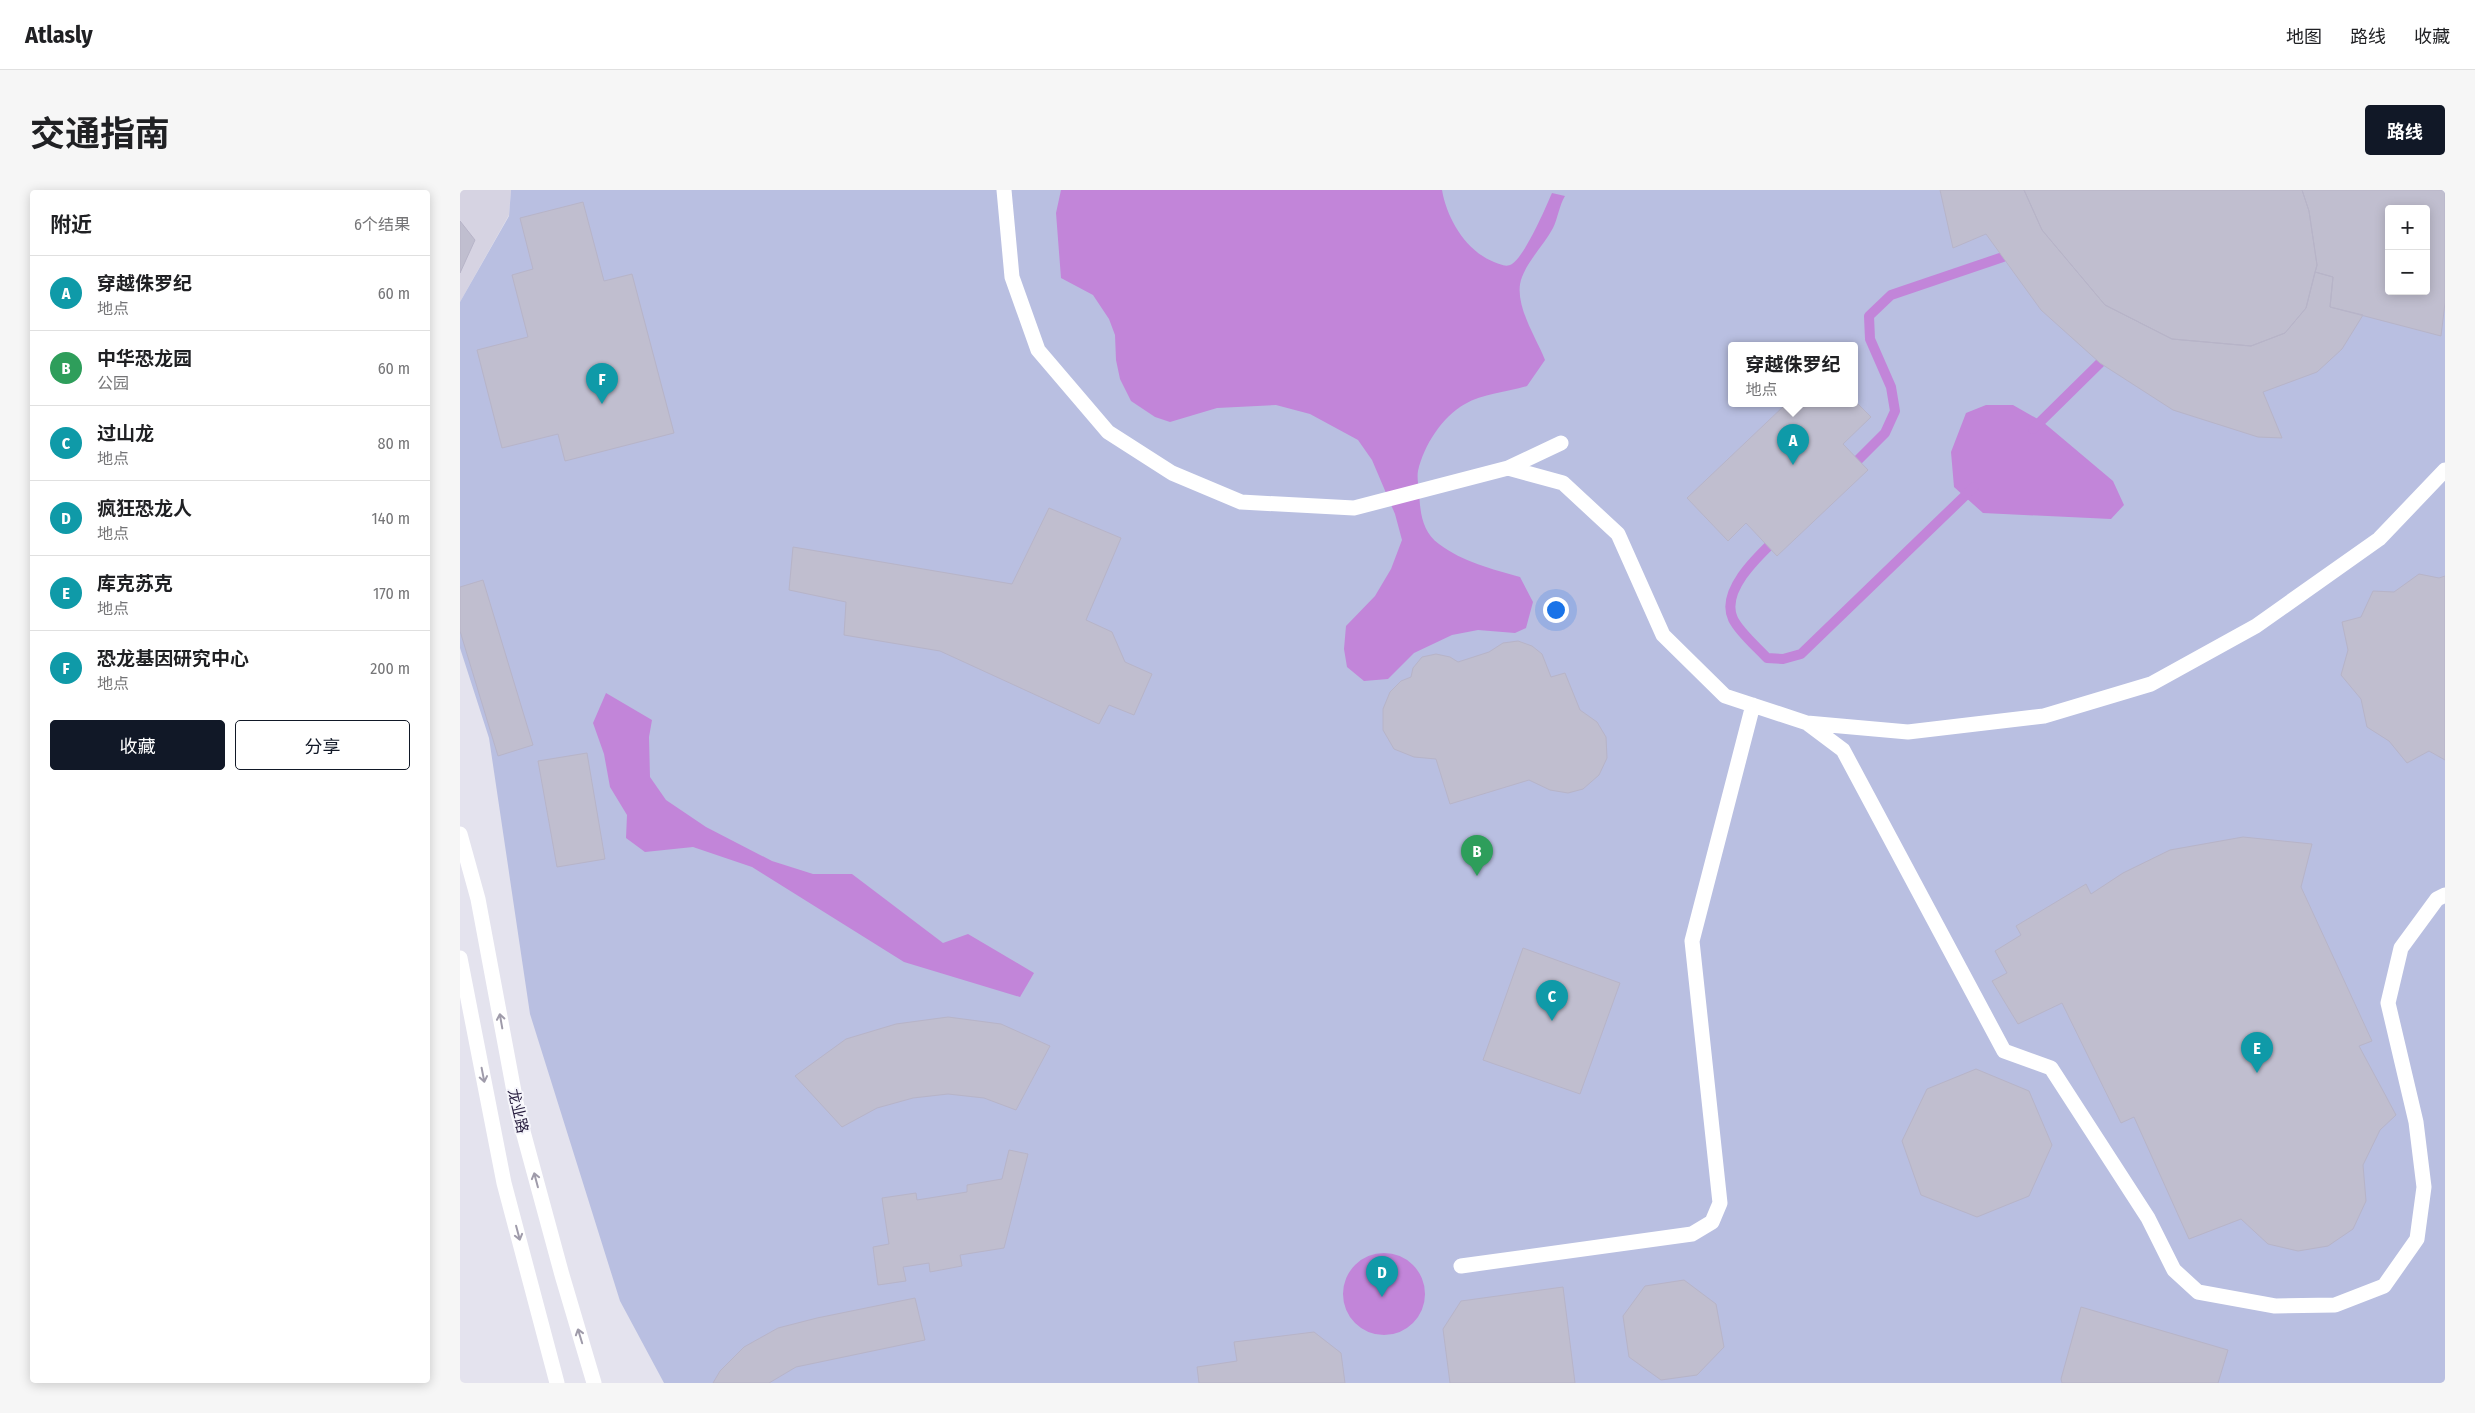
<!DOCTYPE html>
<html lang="zh">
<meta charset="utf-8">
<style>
:root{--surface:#fff;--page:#f6f6f6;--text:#202124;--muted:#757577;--line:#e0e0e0;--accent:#111827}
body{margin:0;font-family:"Fira Sans Condensed","Noto Sans SC",sans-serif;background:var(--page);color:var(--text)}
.controls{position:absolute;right:15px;top:15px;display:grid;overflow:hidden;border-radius:5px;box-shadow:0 2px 12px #0003}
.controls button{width:45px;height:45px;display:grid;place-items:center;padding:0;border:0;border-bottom:1px solid var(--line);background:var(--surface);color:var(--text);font:25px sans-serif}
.you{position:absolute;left:1095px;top:419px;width:18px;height:18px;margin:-12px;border:4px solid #fff;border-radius:50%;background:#1a73e8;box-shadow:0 0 0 8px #1a73e833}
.badge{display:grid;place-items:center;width:32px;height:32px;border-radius:50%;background:var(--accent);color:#fff;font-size:16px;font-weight:700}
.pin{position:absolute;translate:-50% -41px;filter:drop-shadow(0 1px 2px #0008)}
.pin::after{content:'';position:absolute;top:26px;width:18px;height:15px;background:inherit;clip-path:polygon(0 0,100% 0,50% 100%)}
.popup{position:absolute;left:1268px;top:152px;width:130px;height:65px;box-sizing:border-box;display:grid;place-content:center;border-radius:5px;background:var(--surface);filter:drop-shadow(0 1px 4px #0005);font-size:16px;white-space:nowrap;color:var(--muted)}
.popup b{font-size:19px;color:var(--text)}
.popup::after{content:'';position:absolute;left:50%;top:100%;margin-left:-10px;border:10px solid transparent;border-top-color:var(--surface)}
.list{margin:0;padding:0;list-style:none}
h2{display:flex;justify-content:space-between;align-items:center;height:65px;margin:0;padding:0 20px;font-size:21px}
h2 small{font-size:16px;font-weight:400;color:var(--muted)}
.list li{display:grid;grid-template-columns:32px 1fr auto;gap:15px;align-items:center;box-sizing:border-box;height:75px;padding:0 20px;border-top:1px solid var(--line)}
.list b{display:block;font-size:19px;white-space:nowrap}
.list p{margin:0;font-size:16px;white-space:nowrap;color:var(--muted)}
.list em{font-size:16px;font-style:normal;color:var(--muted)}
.actions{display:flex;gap:10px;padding:15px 20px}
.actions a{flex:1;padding:11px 0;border:1px solid var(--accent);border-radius:5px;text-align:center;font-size:18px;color:var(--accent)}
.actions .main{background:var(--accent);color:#fff}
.map{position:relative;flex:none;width:1985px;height:1193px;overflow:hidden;border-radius:5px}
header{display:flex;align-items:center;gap:30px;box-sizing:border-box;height:70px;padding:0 25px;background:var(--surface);border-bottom:1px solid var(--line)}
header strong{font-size:24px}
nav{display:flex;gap:28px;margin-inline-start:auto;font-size:18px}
.intro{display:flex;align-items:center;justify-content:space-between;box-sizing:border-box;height:120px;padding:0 30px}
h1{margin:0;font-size:35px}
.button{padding:12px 22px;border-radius:5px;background:var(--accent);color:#fff;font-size:18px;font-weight:700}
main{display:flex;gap:30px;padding:0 30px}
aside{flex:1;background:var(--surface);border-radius:5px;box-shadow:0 2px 12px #0003}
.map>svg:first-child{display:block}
.built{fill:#d6d3e2}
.green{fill:#b9bfe1;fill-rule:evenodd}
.water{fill:#c285d9}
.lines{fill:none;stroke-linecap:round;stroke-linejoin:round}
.stream{stroke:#c285d9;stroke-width:10}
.building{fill:#c0becf;stroke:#b7b4c8;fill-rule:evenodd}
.minor{stroke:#fff;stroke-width:15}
.oneway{stroke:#9f9baa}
.labels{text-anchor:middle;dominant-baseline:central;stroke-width:4;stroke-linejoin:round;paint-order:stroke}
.street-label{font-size:15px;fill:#2a2041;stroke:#f4f4fa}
</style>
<header>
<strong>Atlasly</strong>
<nav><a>地图</a><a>路线</a><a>收藏</a></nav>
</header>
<div class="intro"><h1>交通指南</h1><a class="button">路线</a></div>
<main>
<aside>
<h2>附近<small>6个结果</small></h2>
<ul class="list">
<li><span class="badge" style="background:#0f9aa8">A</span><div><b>穿越侏罗纪</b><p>地点</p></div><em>60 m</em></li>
<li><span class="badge" style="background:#2e9e5b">B</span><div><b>中华恐龙园</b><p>公园</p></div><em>60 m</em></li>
<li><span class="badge" style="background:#0f9aa8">C</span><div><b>过山龙</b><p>地点</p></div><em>80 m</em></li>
<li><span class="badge" style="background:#0f9aa8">D</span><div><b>疯狂恐龙人</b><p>地点</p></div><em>140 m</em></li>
<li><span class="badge" style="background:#0f9aa8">E</span><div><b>库克苏克</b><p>地点</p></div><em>170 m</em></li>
<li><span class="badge" style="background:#0f9aa8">F</span><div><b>恐龙基因研究中心</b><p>地点</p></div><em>200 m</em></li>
</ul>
<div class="actions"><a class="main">收藏</a><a>分享</a></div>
</aside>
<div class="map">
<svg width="1985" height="1193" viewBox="0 0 1985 1193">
<rect width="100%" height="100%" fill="#e4e3ee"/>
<path class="built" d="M 0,0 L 51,0 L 49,25 L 0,112 Z"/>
<path class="green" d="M 51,0 L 1985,0 L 1985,1193 L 204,1193 L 160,1111 L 70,824 L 29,548 L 0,458 L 0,112 L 49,26 ZM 1929,19 L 1966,19 L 1966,101 L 1929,101 ZM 1272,156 L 1394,156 L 1394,214 L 1272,214 Z"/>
<path class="water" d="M 601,0 L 982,0 C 987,29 1006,61 1034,72 C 1040,74 1046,78 1052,74 C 1066,64 1085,19 1092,3 L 1105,6 C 1099,16 1098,28 1093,38 C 1084,55 1069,69 1062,87 C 1052,112 1076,147 1085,170 L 1067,196 C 1048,202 1022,204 1005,214 C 982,227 964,255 958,281 C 957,286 958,294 959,300 C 960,320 961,341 979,354 C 1003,372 1032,379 1060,387 L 1073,412 L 1066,438 L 1055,443 L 1018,440 L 992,445 L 954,463 L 928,489 L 904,491 L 887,477 L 884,459 L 886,436 L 915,406 L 931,379 L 942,350 L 935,324 L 912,270 L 898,250 L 850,224 L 816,215 L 757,218 L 710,232 L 695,227 L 671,211 L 660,189 L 656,170 L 655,145 L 649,129 L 633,105 L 601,88 L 596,23 Z
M 1526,215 L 1553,215 L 1583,232 L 1653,291 L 1664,315 L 1651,329 L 1523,323 L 1494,297 L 1491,262 L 1506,223 Z
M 146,503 L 192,530 L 189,547 L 190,587 L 206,610 L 246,637 L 312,671 L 353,684 L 392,684 L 483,753 L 508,744 L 574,783 L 560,807 L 444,772 L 292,677 L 233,657 L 185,662 L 166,648 L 167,625 L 150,597 L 144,564 L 133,533 Z
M883 1104a41 41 0 1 1 82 0a41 41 0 1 1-82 0Z"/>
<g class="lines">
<path class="stream" d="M 1573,239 L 1640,173
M 1389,279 L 1425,243 L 1435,221 L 1431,197 L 1410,149 L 1409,126 L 1431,105 L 1543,67
M 1317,348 C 1298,366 1260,401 1273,429 C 1280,443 1297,457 1307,468 L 1323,469 L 1341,464 L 1514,297"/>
</g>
<path class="building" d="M 1480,0 L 1564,0 L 1582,40 L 1645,115 L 1712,149 L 1791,156 L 1825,143 L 1846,118 L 1855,82 L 1873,87 L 1870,117 L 1903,125 L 1882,159 L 1857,182 L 1803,202 L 1822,248 L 1798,247 L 1713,220 L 1640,173 L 1581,120 L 1526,44 L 1493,58 Z
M 1564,0 L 1842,0 L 1849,21 L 1857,75 L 1846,118 L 1825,143 L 1791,156 L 1712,149 L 1645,115 L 1582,40 Z
M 1842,0 L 1985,0 L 1985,113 L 1981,146 L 1870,117 L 1873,87 L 1855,82 L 1857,75 L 1849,21 ZM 1929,19 L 1966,19 L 1966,101 L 1929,101 Z
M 123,12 L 144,91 L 172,84 L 214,243 L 105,271 L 98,244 L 42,258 L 17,160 L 68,147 L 52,85 L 73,79 L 60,28 Z
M 0,31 L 15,50 L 0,83 Z
M 1394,210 L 1411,227 L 1383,254 L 1408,280 L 1317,366 L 1286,333 L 1268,351 L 1227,308 L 1326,214 L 1394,214 Z
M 589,318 L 661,348 L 626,430 L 652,442 L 665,472 L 692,484 L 674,525 L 649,515 L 639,534 L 480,461 L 384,445 L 386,412 L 329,400 L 333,357 L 552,394 Z
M 1959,384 L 1979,388 L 1985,386 L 1985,570 L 1969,561 L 1947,573 L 1929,551 L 1907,537 L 1901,509 L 1881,485 L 1888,460 L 1882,432 L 1901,427 L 1913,401 L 1934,402 Z
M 23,390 L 73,555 L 38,566 L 0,441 L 0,397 Z
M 1058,451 L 1072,456 L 1082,464 L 1091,487 L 1105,483 L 1120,520 L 1137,532 L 1146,547 L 1147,568 L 1139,585 L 1123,599 L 1108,603 L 1090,600 L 1069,590 L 990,614 L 976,569 L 954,567 L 934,559 L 923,540 L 923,519 L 930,502 L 941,491 L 951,487 L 953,478 L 962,467 L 976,464 L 990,467 L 998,472 L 1029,462 L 1043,453 Z
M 127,563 L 145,669 L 97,677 L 78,571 Z
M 1783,647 L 1852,654 L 1841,697 L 1912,851 L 1899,856 L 1936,925 L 1920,940 L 1903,975 L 1906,1011 L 1893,1039 L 1868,1056 L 1838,1061 L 1808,1054 L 1781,1029 L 1729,1049 L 1674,927 L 1661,933 L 1602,813 L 1558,834 L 1532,791 L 1547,783 L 1535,761 L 1561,745 L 1556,736 L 1626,694 L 1631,704 L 1663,683 L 1710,660 Z
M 1063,758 L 1160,793 L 1120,904 L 1023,870 Z
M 488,827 L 541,834 L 590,856 L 556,920 L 524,908 L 488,904 L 453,908 L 417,918 L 382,937 L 335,886 L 386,849 L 436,834 Z
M 1516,879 L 1569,901 L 1592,955 L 1569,1006 L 1517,1027 L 1461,1005 L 1442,951 L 1467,899 Z
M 549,960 L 568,964 L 544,1058 L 500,1065 L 502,1076 L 470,1082 L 469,1073 L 443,1077 L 446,1091 L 418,1095 L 413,1057 L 429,1054 L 422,1008 L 456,1003 L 457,1010 L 507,1002 L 507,995 L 542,989 Z
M 1224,1090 L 1256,1114 L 1264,1157 L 1237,1185 L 1201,1190 L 1169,1167 L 1163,1126 L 1185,1096 Z
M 1103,1097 L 1115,1193 L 990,1193 L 983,1139 L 1001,1111 Z
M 455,1108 L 465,1150 L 336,1177 L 309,1193 L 253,1193 L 260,1181 L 284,1157 L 318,1138 L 357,1128 Z
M 1621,1117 L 1768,1160 L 1758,1193 L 1602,1193 L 1601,1189 Z
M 854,1142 L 881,1163 L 885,1193 L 739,1193 L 737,1177 L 777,1171 L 774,1152 Z"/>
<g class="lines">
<path class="minor" d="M 544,0 L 552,87 L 578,160 L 648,242 L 712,283 L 781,312 L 894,318 L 1048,278 L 1103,293 L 1158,344 L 1203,445 L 1265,506 L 1347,533 L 1448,542 L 1584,526 L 1691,494 L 1796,436 L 1919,349 L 1985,280
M 1048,278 L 1101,253
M 1347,533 L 1383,560 L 1544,861 L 1591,878 L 1688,1028 L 1714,1080 L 1738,1102 L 1815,1116 L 1875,1115 L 1924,1096 L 1957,1049 L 1964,997 L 1956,932 L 1928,813 L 1941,758 L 1977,709 L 1985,705
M 0,644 L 18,709 L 58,923 L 102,1085 L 134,1193
M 0,768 L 44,993 L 97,1193
M 1001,1076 L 1232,1044 L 1252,1032 L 1260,1013 L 1232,751 L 1293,515"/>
</g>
<defs><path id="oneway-shaft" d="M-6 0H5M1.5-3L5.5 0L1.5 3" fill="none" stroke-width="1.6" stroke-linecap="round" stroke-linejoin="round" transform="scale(1.25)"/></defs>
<g class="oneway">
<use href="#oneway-shaft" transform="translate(41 831) rotate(-100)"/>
<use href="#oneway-shaft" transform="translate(23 885) rotate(79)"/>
<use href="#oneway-shaft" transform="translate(76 990) rotate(-105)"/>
<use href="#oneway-shaft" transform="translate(58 1043) rotate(75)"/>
<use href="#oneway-shaft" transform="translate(120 1146) rotate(-107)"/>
</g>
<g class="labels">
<g class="street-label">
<text transform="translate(58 921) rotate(77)">龙业路</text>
</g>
</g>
</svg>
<div class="controls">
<button>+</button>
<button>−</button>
</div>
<div class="you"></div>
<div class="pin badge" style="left:1333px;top:275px;background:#0f9aa8">A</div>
<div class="popup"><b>穿越侏罗纪</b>地点</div>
<div class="pin badge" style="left:1017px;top:686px;background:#2e9e5b">B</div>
<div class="pin badge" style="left:1092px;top:831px;background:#0f9aa8">C</div>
<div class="pin badge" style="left:922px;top:1107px;background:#0f9aa8">D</div>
<div class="pin badge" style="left:1797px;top:883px;background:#0f9aa8">E</div>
<div class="pin badge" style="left:142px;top:214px;background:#0f9aa8">F</div>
</div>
</main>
